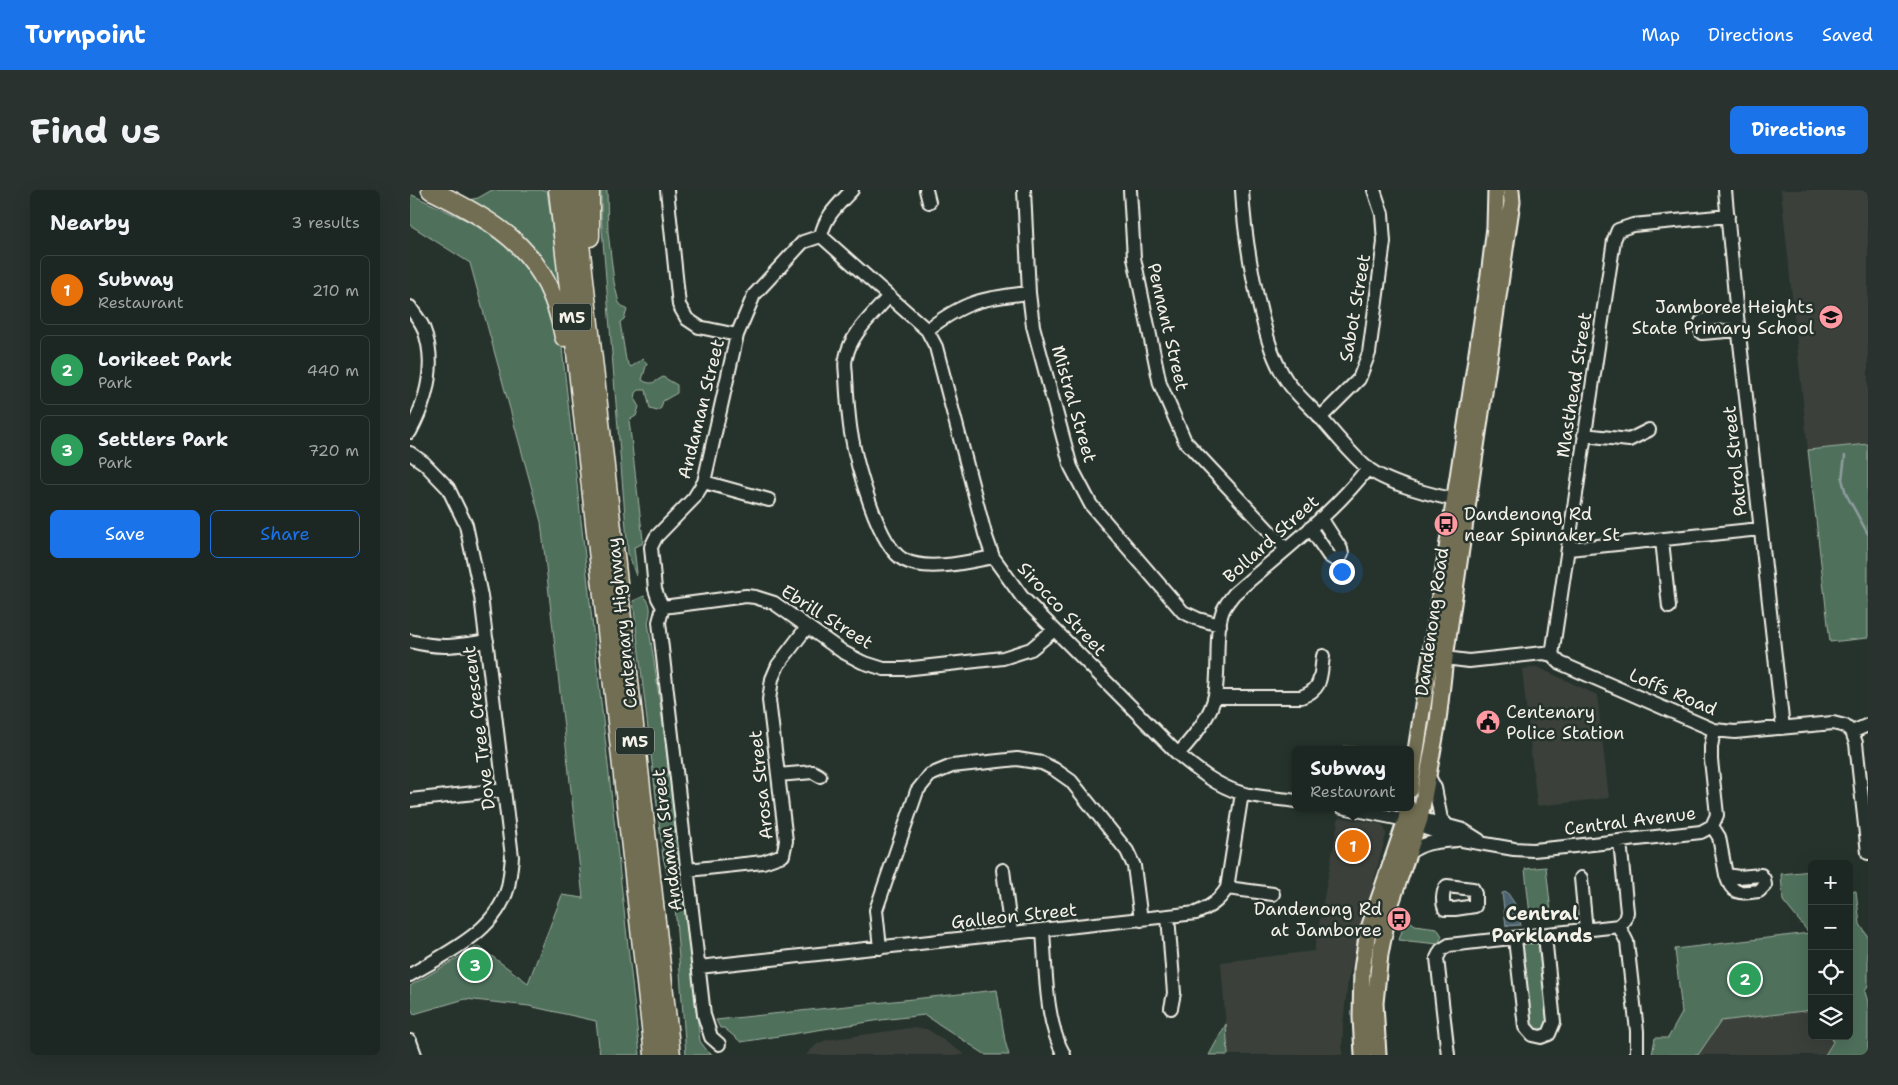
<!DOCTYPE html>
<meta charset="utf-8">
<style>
:root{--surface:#1c2622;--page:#29322f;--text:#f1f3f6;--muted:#a0a5a5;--line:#3a4340;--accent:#1a73e8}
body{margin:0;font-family:"Shantell Sans",sans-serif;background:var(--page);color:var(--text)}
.controls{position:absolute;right:15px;bottom:15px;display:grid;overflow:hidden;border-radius:8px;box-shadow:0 5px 20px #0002}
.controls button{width:45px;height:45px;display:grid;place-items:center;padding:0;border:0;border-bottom:1px solid var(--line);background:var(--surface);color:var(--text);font:25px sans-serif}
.you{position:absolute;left:931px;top:381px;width:18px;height:18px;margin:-12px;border:4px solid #fff;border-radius:50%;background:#1a73e8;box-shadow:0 0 0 8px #1a73e833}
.badge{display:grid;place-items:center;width:32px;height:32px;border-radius:50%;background:var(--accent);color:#fff;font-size:16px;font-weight:700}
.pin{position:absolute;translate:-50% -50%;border:2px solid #fff;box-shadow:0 1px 5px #0006}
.popup{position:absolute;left:882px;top:556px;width:122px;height:65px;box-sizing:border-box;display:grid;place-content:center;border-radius:8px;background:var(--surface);filter:drop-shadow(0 1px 4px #0005);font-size:16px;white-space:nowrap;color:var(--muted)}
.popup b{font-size:19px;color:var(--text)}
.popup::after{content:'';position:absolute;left:50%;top:100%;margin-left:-10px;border:10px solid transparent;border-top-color:var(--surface)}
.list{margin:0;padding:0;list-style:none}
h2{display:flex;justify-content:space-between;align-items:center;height:65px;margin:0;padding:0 20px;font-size:21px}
h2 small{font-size:16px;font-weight:400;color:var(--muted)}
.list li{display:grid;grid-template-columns:32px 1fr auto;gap:15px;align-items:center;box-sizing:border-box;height:70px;margin:0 10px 10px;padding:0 10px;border:1px solid var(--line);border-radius:8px}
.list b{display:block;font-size:19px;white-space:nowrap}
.list p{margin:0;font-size:16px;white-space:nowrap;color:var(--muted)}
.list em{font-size:16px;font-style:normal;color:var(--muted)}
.actions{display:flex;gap:10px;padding:15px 20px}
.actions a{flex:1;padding:11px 0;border:1px solid var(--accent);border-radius:8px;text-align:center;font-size:18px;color:var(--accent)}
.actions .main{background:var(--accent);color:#fff}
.icon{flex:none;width:28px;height:28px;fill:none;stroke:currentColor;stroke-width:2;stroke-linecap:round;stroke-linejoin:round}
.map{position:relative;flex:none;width:1458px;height:865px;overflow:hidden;border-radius:8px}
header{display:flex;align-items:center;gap:30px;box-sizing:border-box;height:70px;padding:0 25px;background:var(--accent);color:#fff}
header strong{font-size:24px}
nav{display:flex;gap:28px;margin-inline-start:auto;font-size:18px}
.intro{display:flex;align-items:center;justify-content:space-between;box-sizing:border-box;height:120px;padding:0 30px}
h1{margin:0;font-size:35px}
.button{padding:12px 22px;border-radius:8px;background:var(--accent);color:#fff;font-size:18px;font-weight:700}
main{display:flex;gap:30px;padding:0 30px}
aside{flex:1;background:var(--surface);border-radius:8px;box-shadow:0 5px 20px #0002}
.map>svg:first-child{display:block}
.built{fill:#3b413a}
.green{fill:#4f715c;stroke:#a2b1a2}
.water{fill:#4b646f;stroke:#8f9c9f}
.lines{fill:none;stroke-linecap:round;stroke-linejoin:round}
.stream{stroke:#8f9c9f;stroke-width:2.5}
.minor-casing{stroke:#f4f1e8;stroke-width:16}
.major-casing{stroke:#f4f1e8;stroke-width:19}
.highway-casing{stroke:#f4f1e8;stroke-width:21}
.minor{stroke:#26332d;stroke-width:12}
.major{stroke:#726e52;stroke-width:15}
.highway{stroke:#726e52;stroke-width:18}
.labels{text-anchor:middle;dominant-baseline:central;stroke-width:5;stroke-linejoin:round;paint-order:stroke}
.shield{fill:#26332d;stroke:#b6b8b0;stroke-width:1}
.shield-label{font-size:16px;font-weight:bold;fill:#f4f1e8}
.poi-label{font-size:18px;fill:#f4f1e8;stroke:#26332d;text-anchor:end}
.street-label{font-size:18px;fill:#f4f1e8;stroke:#26332d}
.neighbourhood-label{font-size:19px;font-weight:bold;fill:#f4f1e8;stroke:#26332d}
</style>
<header>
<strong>Turnpoint</strong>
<nav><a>Map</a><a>Directions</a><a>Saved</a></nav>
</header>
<div class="intro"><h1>Find us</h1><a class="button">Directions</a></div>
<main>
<aside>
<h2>Nearby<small>3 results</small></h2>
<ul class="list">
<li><span class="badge" style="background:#e8710a">1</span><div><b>Subway</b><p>Restaurant</p></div><em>210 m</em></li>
<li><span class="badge" style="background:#2e9e5b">2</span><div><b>Lorikeet Park</b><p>Park</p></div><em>440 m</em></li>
<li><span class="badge" style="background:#2e9e5b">3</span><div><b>Settlers Park</b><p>Park</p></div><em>720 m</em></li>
</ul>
<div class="actions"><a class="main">Save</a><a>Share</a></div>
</aside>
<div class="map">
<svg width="1458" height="865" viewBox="0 0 1458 865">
<rect width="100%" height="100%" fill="#26332d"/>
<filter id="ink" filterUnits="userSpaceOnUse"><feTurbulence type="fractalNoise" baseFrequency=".02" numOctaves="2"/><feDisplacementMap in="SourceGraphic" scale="10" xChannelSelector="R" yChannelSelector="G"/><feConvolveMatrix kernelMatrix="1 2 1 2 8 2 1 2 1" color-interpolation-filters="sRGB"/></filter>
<g filter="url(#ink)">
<path class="built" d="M 1371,0 L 1458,0 L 1458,254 L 1398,260 Z
M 1127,477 L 1187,505 L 1199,608 L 1127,616 L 1112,479 Z
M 933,554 L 934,554 L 976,560 L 933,560 Z
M 929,627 L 971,634 L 975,639 L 976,645 L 938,790 L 933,833 L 932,865 L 818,865 L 811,772 L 904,761 Z
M 1402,820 L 1402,846 L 1422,846 L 1423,852 L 1415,865 L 1288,865 L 1311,831 Z
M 500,838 L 517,839 L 555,865 L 396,865 L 407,854 L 417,850 Z"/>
<path class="green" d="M 82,0 L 137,0 L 153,118 L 133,76 L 53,11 L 68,8 Z
M 191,0 L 197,0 L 198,42 L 204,92 L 209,113 L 217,120 L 214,129 L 210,132 L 216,170 L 221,177 L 233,169 L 237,173 L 232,190 C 242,196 244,192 253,187 L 267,195 L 267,203 L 253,211 L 251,218 L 247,221 L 240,219 L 236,200 L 229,200 L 226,203 L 225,210 L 229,217 L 226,226 L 219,230 L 233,350 L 232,354 L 224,357 L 227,383 L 226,386 L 218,363 L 191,26 Z
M 0,4 L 73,38 L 111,65 L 146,125 L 152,158 L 230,865 L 190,865 L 186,831 L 119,816 L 55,809 L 4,824 L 0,817 L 0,796 L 68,756 L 118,793 L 152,705 L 173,708 L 131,332 L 60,73 L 0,35 Z
M 1458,254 L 1458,448 L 1420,452 L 1398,260 Z
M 234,406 C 242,414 241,422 238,432 C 260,572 275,711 290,851 L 298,862 L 303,865 L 276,865 L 265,715 L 253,667 L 223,411 Z
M 1136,677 L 1141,722 L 1120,725 L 1115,679 Z
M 1402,681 L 1402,820 L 1311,831 L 1288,865 L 1242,865 L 1245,848 L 1258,848 L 1272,823 L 1265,759 L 1399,743 L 1373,711 L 1371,684 Z
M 1446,701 L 1450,734 L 1458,747 L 1458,795 L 1455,802 L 1458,812 L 1458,865 L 1415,865 L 1423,852 L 1422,846 L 1439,846 L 1439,702 Z
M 996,728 L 1005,735 L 1027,738 L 1032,746 L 1028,754 L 989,750 Z
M 1128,751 L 1131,753 L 1141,832 L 1133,842 L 1121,838 L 1112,755 L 1114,752 Z
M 587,800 L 595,851 L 599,865 L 576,865 L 515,825 L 471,830 L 331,852 L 314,838 L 310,838 L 306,830 Z
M 816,834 L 818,865 L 799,865 Z"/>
<path class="water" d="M 1097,702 L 1105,714 L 1111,735 L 1096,736 L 1092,703 Z"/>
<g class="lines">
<path class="stream" d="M 1435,266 L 1432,289 L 1436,304 L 1458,344"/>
<defs>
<path id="minor" d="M 257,0 L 269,115 L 277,129 L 289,137 L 327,145
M 516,0 L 519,12
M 614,0 L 619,103 L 623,136 L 661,277 L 681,315 L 773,422 L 788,429 L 810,435
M 720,0 L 724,68 L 750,194 L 775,251 L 875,358
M 832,0 C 834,42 841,82 851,123 C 856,143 861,163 871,181 C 880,199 896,212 910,227 C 925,244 939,262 956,277 C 977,294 1025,306 1052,311
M 1315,0 L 1327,126 L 1373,538
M 411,46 L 517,140 L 526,157 L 575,344 L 583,367 L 612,407 L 768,564 C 787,580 807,596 831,603 C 848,608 868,608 886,611
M 479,106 C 464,124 440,144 436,168 C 434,173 436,181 436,187 C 437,205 438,224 441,243 C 446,272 468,357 494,370 C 517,382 558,372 583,367
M 0,117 C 4,124 10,130 13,137 C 27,172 17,210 0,242
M 1327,126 L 1297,129 L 1291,132 L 1290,138 L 1292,143 L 1329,140
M 517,140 C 555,111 573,108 619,103
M 910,228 L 949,189 L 959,163 L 974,52 L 972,24 L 964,0
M 1174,245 L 1219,250 L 1239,240
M 0,263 L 14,273 L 38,298 L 56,335 L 71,406 L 102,667 C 101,677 100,687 98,697 C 86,742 36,763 0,785
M 294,292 L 359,310
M 900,338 L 919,366 L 924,369 L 929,368 L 932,364 L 931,359 L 911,328
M 1252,350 L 1259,417
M 1159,359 L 1350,339
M 253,417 L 336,406 L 345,407 L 364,413 L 433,462 L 452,472 L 474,479 L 494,479 L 593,468 L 621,459 L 644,440
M 0,451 C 30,459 47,456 77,451
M 1142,465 L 1204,50 L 1208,40 L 1223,35 L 1318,26
M 1026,470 L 1035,468 L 1059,471 L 1133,463 L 1142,465 L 1150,473 L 1304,540 L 1325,542 L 1423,533 L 1435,536 L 1442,542 L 1458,535
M 805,507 L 891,507 C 913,499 910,487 913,466
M 1442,542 L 1446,553 L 1458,663
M 768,564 C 782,549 801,527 805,505 C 810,480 804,444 813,420 C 816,414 820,409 824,404 C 869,364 921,326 958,278
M 368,585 L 403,582 L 410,586
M 1018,585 L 1025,598 L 1031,629 L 1038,636
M 0,610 L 93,600
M 932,617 L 996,630 L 1008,636 L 1052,650 L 1104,659 L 1123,660 L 1155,657 L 1291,642 L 1302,636 L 1307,625 L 1301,570 L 1301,557 L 1304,540
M 1016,630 L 1053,640 L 1069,650
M 1302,636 L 1309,647 L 1316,685 L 1329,687 L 1351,685 L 1354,689 L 1355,695 L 1349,701 C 1330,703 1322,706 1316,685
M 999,663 C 1015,651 1028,652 1047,650
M 278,680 L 353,672 L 373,665 L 376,651 L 359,510 L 362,489 L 368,475 L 397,437
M 593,680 L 601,744
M 1171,688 L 1176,741
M 1037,696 L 1063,699 L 1065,704 L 1065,716 L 1045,719 L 1035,719 C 1032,713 1032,701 1037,696 Z
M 817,698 L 863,704
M 758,726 L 764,803 L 761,818
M 1209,736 L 1217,752 L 1227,841 L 1227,865
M 633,741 C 636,779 635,831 654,865
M 1105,749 L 1115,837 L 1122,845 L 1131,847 L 1139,844 L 1144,832 L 1135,746
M 470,758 L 466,720 L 507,601 L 520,585 L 542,576 L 607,569 L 632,573 L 644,579 L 661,591 L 717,661 L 724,676 L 731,730
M 289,777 L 786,723 C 800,717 809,711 817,698 L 832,603
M 0,851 L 5,865
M 309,854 L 301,847 L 294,825 L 249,432 L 253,417 L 248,408 L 245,399 L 241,357 L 246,347 L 284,308 L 294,292 L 327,145 L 344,105 L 393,52 L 411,46 C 415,26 428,15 442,0
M 1038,865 L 1027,768 L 1031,760 L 1039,755 L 1209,736 L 1215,730 L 1217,722 L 1210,651"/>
<path id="major" d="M 1000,600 L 1080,78 L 1085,37 L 1086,0
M 953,865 L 951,827 L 952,779 L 958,741 L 996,630 L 998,617
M 968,865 L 965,813 L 970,764 L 979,719 L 1010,629 L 1028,531 L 1035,468 L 1098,39 L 1102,12 L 1101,0"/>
<path id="highway" d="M 21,0 C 92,35 139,63 154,147
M 148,0 L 244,865
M 164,0 L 261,865
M 180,0 L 180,47"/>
</defs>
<use href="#minor" class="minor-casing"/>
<use href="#major" class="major-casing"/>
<use href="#highway" class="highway-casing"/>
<use href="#minor" class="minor"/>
<use href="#major" class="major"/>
<use href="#highway" class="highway"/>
</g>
</g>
<defs>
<symbol id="school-disc" viewBox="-11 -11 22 22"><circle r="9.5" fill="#ff9aa2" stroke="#26332d"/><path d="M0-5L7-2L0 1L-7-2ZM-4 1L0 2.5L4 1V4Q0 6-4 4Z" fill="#111"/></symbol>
<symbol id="bus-disc" viewBox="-11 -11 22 22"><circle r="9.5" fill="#ff9aa2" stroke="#26332d"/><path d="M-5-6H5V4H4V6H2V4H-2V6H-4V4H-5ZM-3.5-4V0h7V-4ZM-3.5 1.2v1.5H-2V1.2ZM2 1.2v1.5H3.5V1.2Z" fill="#111"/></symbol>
<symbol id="civic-disc" viewBox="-11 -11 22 22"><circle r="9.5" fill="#ff9aa2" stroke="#26332d"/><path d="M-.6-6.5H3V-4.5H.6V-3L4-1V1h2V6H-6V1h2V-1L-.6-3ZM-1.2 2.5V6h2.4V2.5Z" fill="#111"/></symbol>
</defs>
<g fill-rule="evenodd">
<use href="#school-disc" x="1407" y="113" width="28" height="28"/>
<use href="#bus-disc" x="1022" y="320" width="28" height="28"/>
<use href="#civic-disc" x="1064" y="518" width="28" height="28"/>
<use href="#bus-disc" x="975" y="715" width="28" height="28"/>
</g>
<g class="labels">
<g class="shield">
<rect x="143" y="113.5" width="38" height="27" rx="4"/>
<rect x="206" y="537.5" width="38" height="27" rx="4"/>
</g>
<g class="shield-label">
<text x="162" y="127">M5</text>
<text x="225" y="551">M5</text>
</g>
<g class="poi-label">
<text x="1404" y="117">Jamboree Heights<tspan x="1404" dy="21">State Primary School</tspan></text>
<text x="1054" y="324" text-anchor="start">Dandenong Rd<tspan x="1054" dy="21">near Spinnaker St</tspan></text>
<text x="1096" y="522" text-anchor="start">Centenary<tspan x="1096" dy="21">Police Station</tspan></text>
<text x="972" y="719">Dandenong Rd<tspan x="972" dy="21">at Jamboree</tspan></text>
</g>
<g class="street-label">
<text transform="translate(945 118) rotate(-80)">Sabot Street</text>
<text transform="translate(758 137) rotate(77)">Pennant Street</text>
<text transform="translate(1164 195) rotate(-81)">Masthead Street</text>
<text transform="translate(664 214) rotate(74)">Mistral Street</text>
<text transform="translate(291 219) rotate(-76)">Andaman Street</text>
<text transform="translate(1325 271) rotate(-96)">Patrol Street</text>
<text transform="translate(861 349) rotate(-42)">Bollard Street</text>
<text transform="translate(652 419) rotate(47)">Sirocco Street</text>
<text transform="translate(417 427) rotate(32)">Ebrill Street</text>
<text transform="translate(1022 432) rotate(-82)">Dandenong Road</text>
<text transform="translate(212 433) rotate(-96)">Centenary Highway</text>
<text transform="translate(1263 502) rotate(23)">Loffs Road</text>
<text transform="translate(69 538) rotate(-97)">Dove Tree Crescent</text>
<text transform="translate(351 595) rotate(-96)">Arosa Street</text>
<text transform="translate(1220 631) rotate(-7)">Central Avenue</text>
<text transform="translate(257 650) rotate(-97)">Andaman Street</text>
<text transform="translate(604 726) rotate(-6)">Galleon Street</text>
</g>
<g class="neighbourhood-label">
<text x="1132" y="723">Central<tspan x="1132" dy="22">Parklands</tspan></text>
</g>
</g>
</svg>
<div class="controls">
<button>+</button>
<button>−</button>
<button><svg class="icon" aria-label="locate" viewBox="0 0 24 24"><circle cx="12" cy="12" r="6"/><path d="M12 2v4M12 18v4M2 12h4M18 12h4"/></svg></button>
<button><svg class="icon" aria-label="layers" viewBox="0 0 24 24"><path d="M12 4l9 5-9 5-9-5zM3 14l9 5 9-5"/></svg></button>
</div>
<div class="you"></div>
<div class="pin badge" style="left:943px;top:656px;background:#e8710a">1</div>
<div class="popup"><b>Subway</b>Restaurant</div>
<div class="pin badge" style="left:1335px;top:789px;background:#2e9e5b">2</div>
<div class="pin badge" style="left:65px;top:775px;background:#2e9e5b">3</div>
</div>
</main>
